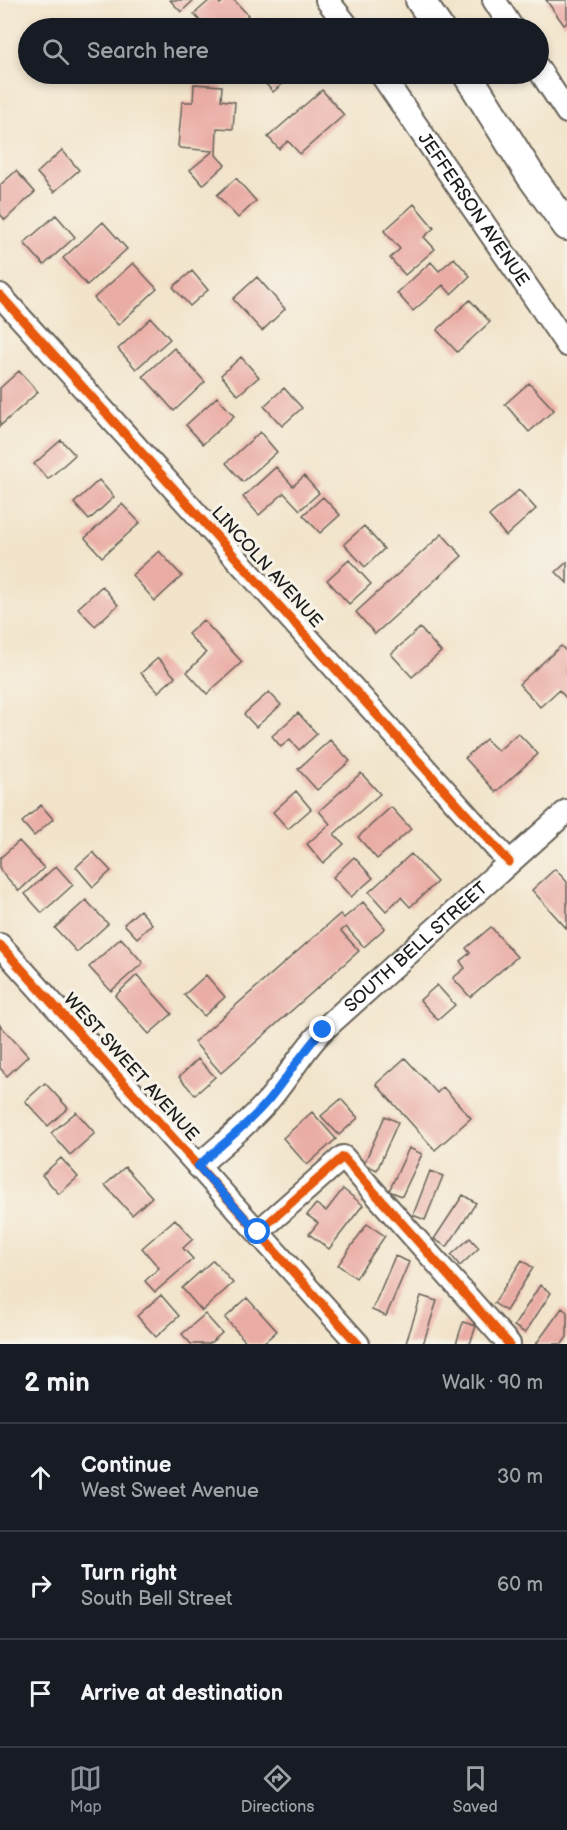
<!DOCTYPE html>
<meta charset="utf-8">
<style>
:root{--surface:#171b24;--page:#20242c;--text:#f1f3f6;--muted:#9ea1a6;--line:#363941;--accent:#8c9099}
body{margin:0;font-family:"Balsamiq Sans",sans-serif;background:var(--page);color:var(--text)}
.stop{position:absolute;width:18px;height:18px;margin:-14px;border:4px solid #1a73e8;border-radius:50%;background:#fff}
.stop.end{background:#1a73e8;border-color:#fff;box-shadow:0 2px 6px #0008}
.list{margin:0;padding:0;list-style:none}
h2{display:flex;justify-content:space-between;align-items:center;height:78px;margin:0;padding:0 24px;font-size:26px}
h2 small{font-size:20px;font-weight:400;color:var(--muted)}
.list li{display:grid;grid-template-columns:39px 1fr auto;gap:18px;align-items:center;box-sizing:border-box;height:108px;padding:0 24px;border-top:2px solid var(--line)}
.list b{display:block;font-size:22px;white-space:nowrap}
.list p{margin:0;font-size:20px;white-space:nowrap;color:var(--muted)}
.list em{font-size:20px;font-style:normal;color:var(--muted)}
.icon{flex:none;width:33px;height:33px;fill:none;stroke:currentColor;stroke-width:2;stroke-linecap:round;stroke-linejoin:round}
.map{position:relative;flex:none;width:567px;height:1344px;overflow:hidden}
.search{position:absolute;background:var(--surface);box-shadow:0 3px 9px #0003;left:18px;right:18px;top:18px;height:66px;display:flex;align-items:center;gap:15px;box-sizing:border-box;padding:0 21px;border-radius:33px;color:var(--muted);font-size:22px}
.sheet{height:402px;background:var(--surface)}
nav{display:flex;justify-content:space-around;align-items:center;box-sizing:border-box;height:84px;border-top:2px solid var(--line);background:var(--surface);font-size:16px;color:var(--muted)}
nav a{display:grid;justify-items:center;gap:3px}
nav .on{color:var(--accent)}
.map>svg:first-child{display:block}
.building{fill:#eaada6}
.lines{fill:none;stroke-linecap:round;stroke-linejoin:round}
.minor-casing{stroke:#676259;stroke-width:26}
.tertiary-casing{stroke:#676259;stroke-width:32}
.minor{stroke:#fff;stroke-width:22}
.tertiary{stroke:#fff;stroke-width:28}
.cycleway-casing{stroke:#f7f3e8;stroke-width:13}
.cycleway{stroke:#e8590c;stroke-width:9}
.route{stroke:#1a73e8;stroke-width:8}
.labels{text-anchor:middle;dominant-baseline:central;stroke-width:6;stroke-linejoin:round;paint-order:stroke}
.street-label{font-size:18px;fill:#1c1c1c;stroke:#f7f3e8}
</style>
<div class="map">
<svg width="567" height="1344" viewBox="0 0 567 1344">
<rect width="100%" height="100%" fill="#f7f3e8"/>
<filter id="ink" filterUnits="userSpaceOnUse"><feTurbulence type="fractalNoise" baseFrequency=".0167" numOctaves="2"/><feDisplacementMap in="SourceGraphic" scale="12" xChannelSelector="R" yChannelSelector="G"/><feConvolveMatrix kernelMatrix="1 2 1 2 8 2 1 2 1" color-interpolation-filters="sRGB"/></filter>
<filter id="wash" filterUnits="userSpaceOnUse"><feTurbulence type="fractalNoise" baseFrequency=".008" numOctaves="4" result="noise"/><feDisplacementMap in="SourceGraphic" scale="24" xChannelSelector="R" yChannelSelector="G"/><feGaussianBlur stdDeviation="1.35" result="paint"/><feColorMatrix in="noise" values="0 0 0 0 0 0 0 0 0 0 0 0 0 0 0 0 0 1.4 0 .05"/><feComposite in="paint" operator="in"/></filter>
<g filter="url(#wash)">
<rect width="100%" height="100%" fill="#f2e4cb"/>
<g id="blocks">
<path class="building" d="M 170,0 L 194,0 L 181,12 Z
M 210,0 L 217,0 L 220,4 L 225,0 L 234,0 L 248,15 L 233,28 L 206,28 L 194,14 Z
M 546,0 L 567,0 L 567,23 L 564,25 Z
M 261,17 L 270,28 L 248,28 Z
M 257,74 L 294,74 L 273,92 Z
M 194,84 L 222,86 L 221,100 L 235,102 L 233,129 L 217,128 L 216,155 L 225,165 L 203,185 L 190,170 L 213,151 L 180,148 L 178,146 L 182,102 L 193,102 Z
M 322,90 L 344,115 L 300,154 L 288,141 L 279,149 L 268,137 Z
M 62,150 L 79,170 L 54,192 L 37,173 Z
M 16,171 L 35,192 L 5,220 L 0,214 L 0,185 Z
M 236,178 L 256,201 L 238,218 L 217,195 Z
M 414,204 L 434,228 L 424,237 L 435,249 L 405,275 L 390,258 L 400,249 L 384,231 Z
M 56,215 L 75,237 L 44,265 L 24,243 Z
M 103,222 L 127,249 L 87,285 L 63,258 Z
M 454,258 L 470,276 L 451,294 L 443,285 L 413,311 L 397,293 L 431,262 L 439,271 Z
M 133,263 L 157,289 L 118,325 L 94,298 Z
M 192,271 L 208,290 L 190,306 L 173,287 Z
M 257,277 L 285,309 L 262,331 L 233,299 Z
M 470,300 L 490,322 L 457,352 L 437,330 Z
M 151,318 L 170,339 L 136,369 L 118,349 Z
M 174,348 L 205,382 L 174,411 L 143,376 Z
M 241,357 L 259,377 L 238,395 L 221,375 Z
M 19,371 L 38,392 L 0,426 L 0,388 Z
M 529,383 L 554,410 L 529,432 L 505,404 Z
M 284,388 L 302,408 L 282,426 L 264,406 Z
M 217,397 L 234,416 L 203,444 L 186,425 Z
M 260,432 L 277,452 L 243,482 L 226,463 Z
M 61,440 L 75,455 L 48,479 L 34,464 Z
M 276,467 L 293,486 L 304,476 L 319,493 L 300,510 L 284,493 L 259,515 L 243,497 Z
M 99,480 L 114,497 L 89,520 L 74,503 Z
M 519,490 L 536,509 L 506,536 L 489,516 Z
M 323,497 L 340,515 L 320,533 L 303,515 Z
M 122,504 L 140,523 L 102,557 L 85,538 Z
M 364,526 L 384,549 L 365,567 L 344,544 Z
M 442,534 L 462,556 L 375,634 L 356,612 Z
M 159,551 L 182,576 L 155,601 L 132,575 Z
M 349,560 L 371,584 L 349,604 L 327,580 Z
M 567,562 L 567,583 L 556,572 Z
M 102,586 L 118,605 L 95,626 L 78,608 Z
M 203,620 L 242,662 L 207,694 L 187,672 L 206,653 L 188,634 Z
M 420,628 L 441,652 L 412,677 L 391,654 Z
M 561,646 L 567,652 L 567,699 L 559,690 L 540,707 L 519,684 Z
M 158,658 L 175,677 L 158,692 L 141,673 Z
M 269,692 L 281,705 L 256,727 L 244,714 Z
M 298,713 L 317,734 L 299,750 L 290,739 L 281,747 L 272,736 Z
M 518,733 L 538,754 L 496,792 L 465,758 L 486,739 L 498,751 Z
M 330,740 L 350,761 L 317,790 L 298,769 Z
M 361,773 L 380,794 L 334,834 L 344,844 L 323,863 L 307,844 L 330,824 L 319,811 Z
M 296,791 L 311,809 L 288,829 L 273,812 Z
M 41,805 L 53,819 L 34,836 L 22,822 Z
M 391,807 L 411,829 L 377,859 L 358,837 Z
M 19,841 L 44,868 L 19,891 L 0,870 L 0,858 Z
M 93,852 L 111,871 L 93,887 L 76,867 Z
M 411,854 L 437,882 L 410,907 L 401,897 L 386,911 L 369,892 Z
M 354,857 L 373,878 L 351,897 L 333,877 Z
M 56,866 L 73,885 L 42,913 L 25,894 Z
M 555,869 L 567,882 L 567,929 L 532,890 Z
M 86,900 L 108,924 L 77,952 L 55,928 Z
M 363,902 L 385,928 L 364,947 L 346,927 L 341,931 L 359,951 L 221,1073 L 194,1042 L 340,914 L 344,918 Z
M 140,910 L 152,924 L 137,938 L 124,924 Z
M 491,927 L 517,957 L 470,997 L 453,978 L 465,968 L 460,961 L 470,953 L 466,948 Z
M 121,938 L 143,963 L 111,991 L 89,967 Z
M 137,975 L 172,1014 L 149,1034 L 115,996 Z
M 206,975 L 225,997 L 204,1016 L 184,995 Z
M 437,985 L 455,1005 L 438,1020 L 420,1000 Z
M 0,1025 L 28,1056 L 7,1076 L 0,1068 Z
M 405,1058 L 437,1093 L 443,1087 L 471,1118 L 435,1150 L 376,1084 Z
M 198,1059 L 215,1077 L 195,1095 L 179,1077 Z
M 45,1083 L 68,1108 L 48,1126 L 25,1101 Z
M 341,1099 L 358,1118 L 339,1135 L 321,1116 Z
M 76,1112 L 95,1133 L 70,1155 L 51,1133 Z
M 312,1112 L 336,1139 L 307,1165 L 283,1138 Z
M 385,1116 L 398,1122 L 377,1170 L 364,1164 Z
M 409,1148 L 422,1154 L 402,1196 L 389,1191 Z
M 61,1158 L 78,1177 L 59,1194 L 42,1175 Z
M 125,1167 L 152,1197 L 132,1215 L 105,1185 Z
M 430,1171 L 443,1176 L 425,1220 L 413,1215 Z
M 343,1189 L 363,1205 L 329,1249 L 309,1234 L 318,1223 L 307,1215 L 316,1204 L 326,1211 Z
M 463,1195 L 476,1203 L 447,1247 L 434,1239 Z
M 175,1219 L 193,1239 L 183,1248 L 193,1259 L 155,1292 L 145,1281 L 159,1268 L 142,1248 Z
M 367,1224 L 385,1236 L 356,1278 L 338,1265 Z
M 470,1238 L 479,1248 L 460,1266 L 451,1255 Z
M 395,1256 L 409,1262 L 386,1316 L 372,1310 Z
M 213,1260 L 233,1283 L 202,1311 L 182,1288 Z
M 522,1260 L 533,1268 L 506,1311 L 494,1303 Z
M 540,1285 L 551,1293 L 525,1333 L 514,1326 Z
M 161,1295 L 179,1316 L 156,1337 L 137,1316 Z
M 421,1296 L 437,1301 L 423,1344 L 409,1344 L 406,1343 Z
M 247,1298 L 277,1331 L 262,1344 L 248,1344 L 225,1318 Z
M 562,1308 L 567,1312 L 567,1337 L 562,1344 L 536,1344 Z
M 205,1314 L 222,1333 L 209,1344 L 191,1344 L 182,1334 Z
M 463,1322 L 476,1326 L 470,1344 L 456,1344 Z"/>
</g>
</g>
<g filter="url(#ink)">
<use href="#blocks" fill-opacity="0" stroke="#676259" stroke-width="1.5"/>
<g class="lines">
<defs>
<g id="minor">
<path d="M 327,0 L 349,28"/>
<path d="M 494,0 L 512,28"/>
<path d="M 538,68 L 567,112"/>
<path id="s1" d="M 381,74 L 567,345"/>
<path d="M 0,295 L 509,862"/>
<path d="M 0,945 L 358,1344"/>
<path id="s2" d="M 198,1166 C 221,1145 246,1126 266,1103 C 287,1080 301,1052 323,1030 L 567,811"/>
<path d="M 258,1232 L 343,1157 L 509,1344"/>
</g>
<path id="tertiary" d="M 420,0 L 439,28
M 467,74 L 531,176 L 567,226"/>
</defs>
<use href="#minor" class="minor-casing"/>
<use href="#tertiary" class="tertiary-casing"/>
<use href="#minor" class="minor"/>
<use href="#tertiary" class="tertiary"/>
<defs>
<path id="cycleway" d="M 0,295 L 509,862
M 0,945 L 358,1344
M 258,1232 L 343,1157 L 509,1344"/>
</defs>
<use href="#cycleway" class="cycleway-casing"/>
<use href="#cycleway" class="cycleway"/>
</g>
</g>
<g class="lines" filter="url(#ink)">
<path class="route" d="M 258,1232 L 198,1166 C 221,1145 246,1126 266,1103 C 287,1079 301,1052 323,1030"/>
</g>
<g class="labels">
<g class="street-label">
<text stroke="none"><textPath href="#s1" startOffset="164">JEFFERSON AVENUE</textPath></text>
<text transform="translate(267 567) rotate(48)">LINCOLN AVENUE</text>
<text stroke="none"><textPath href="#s2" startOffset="310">SOUTH BELL STREET</textPath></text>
<text transform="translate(131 1067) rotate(48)">WEST SWEET AVENUE</text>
</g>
</g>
</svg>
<div class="stop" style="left:258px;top:1232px"></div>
<div class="stop end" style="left:323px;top:1030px"></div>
<div class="search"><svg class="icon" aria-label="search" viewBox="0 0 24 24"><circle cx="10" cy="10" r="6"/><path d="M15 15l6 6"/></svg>Search here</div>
</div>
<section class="sheet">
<h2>2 min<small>Walk · 90 m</small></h2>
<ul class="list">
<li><svg class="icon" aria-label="ahead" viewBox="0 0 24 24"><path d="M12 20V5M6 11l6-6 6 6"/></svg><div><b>Continue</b><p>West Sweet Avenue</p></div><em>30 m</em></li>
<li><svg class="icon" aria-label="right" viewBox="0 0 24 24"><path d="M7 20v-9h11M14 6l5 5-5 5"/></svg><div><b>Turn right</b><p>South Bell Street</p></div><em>60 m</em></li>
<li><svg class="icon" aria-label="arrive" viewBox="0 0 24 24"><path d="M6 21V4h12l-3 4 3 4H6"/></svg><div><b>Arrive at destination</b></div></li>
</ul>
</section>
<nav>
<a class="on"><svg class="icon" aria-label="map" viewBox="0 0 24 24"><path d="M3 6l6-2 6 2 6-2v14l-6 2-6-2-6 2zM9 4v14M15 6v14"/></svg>Map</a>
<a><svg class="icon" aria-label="directions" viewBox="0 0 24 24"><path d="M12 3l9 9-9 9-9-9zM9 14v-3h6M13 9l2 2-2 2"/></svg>Directions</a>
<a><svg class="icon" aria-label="saved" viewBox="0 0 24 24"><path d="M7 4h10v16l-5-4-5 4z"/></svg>Saved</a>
</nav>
